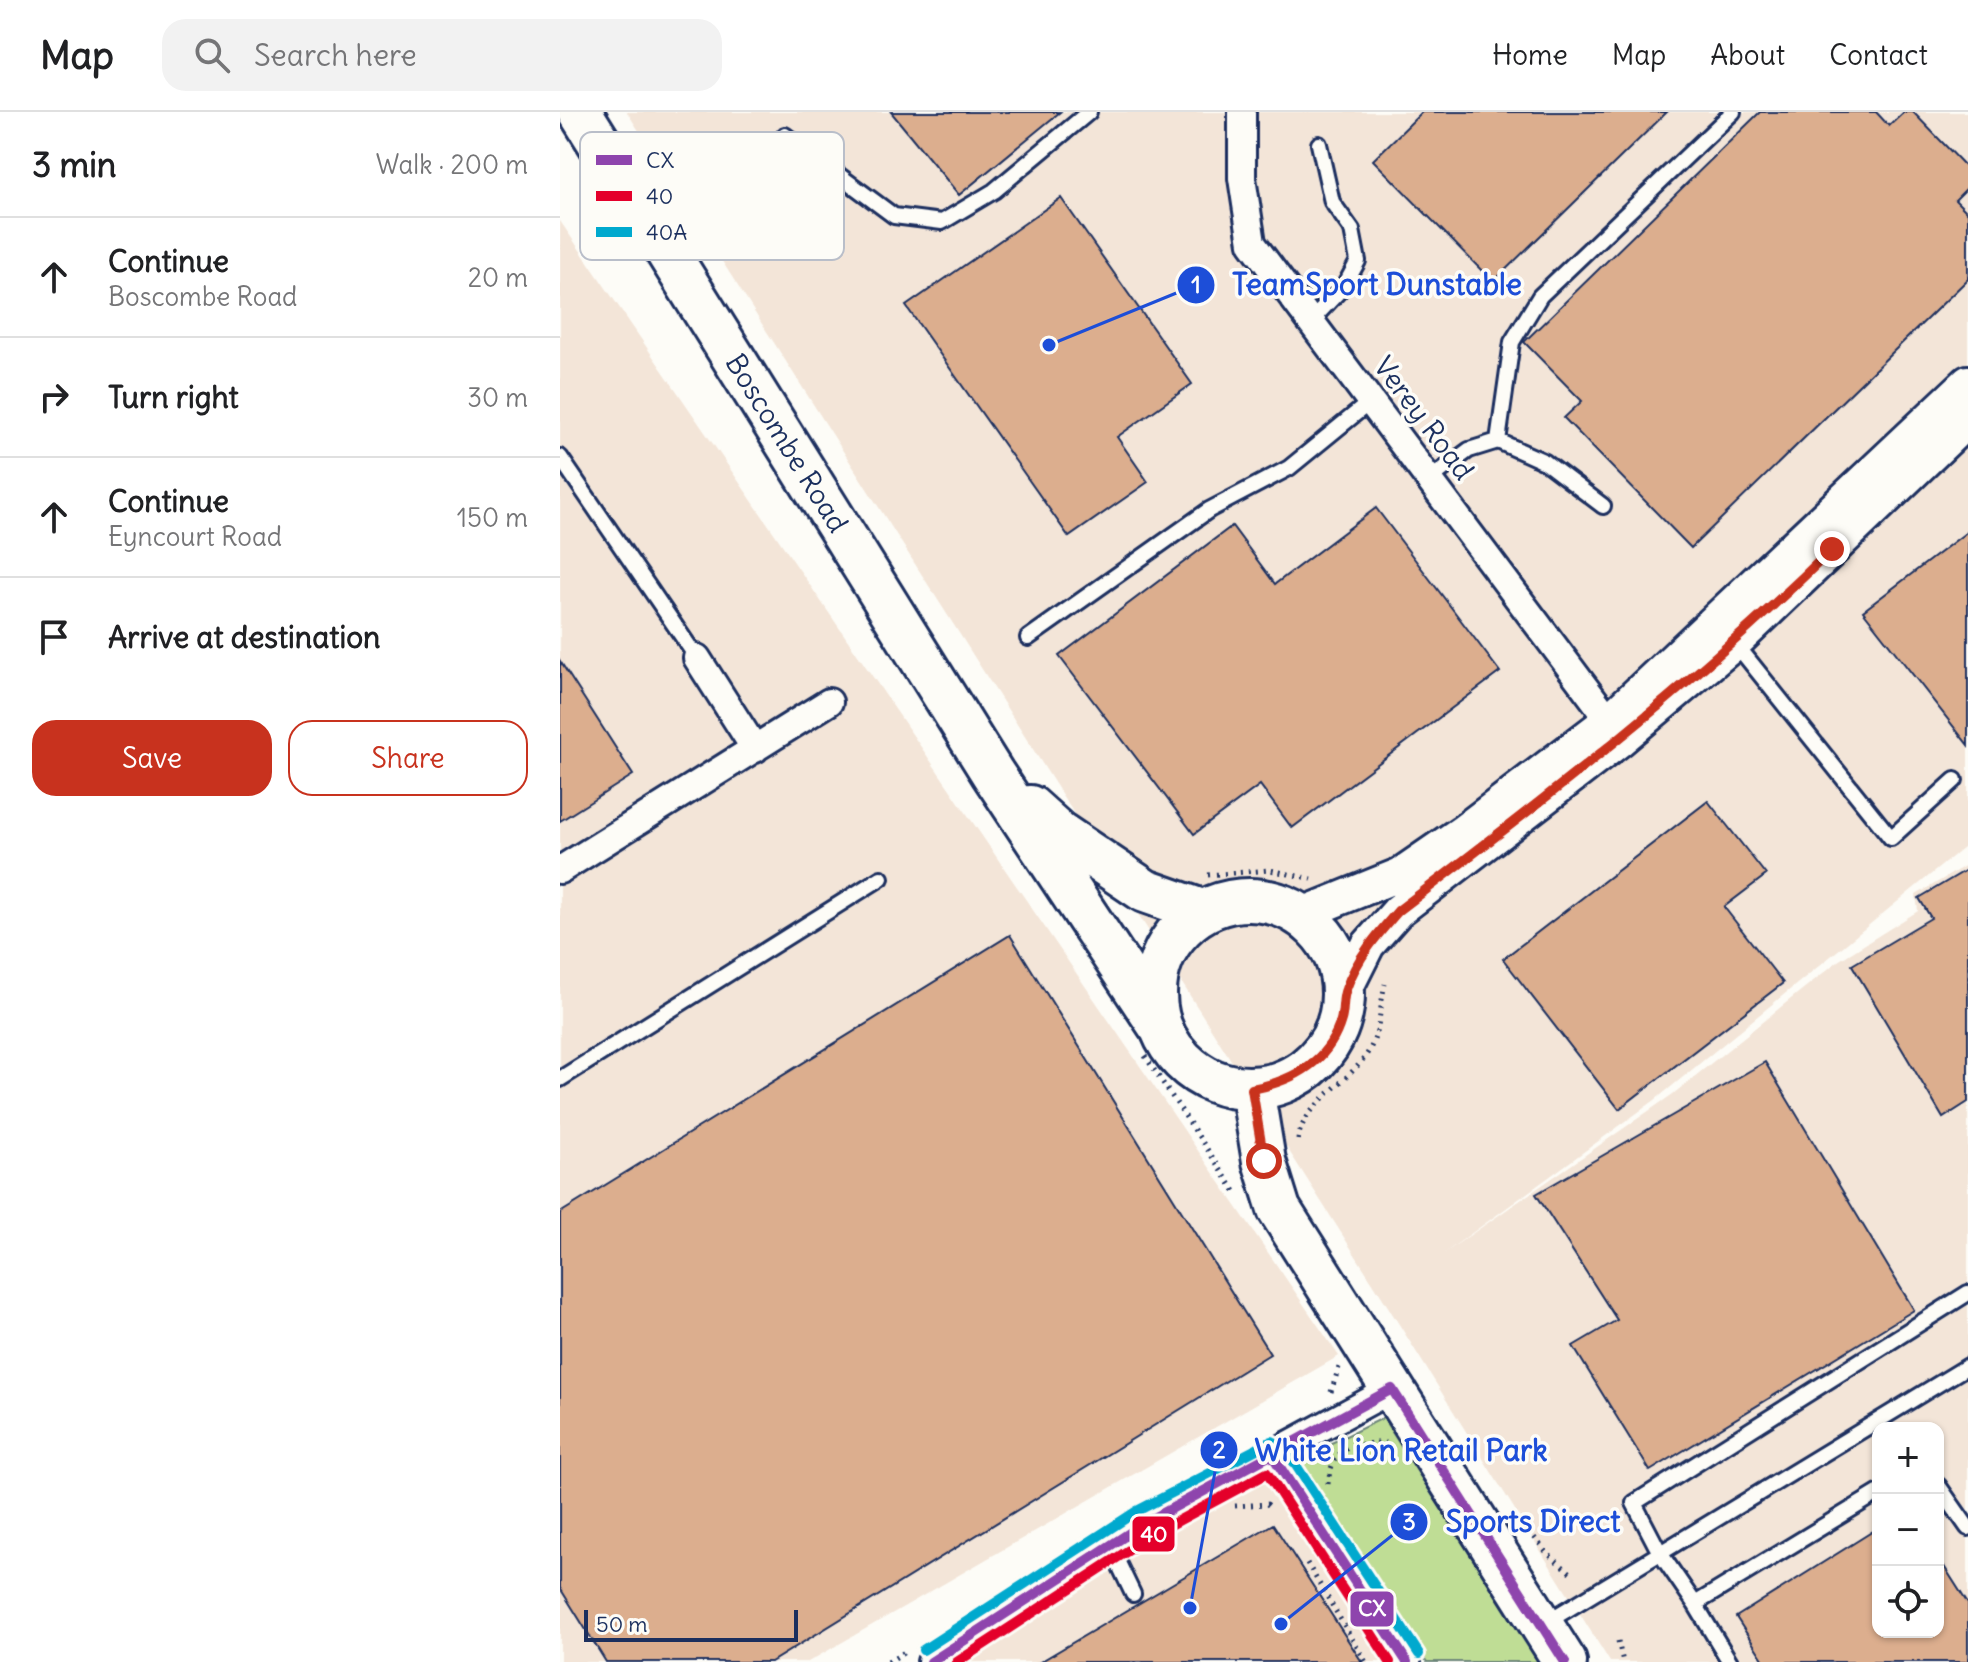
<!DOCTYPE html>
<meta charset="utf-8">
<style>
:root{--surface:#fff;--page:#f2f2f2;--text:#202124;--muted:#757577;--line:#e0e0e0;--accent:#c8321e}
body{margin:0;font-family:Delius,sans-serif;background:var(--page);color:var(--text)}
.controls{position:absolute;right:24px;bottom:24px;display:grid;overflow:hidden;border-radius:16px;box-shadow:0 2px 6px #0004}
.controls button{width:72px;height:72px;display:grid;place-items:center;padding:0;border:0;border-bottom:2px solid var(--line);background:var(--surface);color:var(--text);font:40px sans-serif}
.scale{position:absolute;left:24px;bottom:20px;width:214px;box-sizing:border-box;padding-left:8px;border:4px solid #1b2f5e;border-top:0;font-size:22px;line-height:28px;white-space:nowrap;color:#1b2f5e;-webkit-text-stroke:6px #fdfcf7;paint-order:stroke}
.stop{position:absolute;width:24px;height:24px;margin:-18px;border:6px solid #c8321e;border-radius:50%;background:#fff}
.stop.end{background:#c8321e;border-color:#fff;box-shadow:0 2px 8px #0008}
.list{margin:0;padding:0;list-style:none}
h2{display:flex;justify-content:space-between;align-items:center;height:104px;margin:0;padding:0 32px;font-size:34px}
h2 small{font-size:26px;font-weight:400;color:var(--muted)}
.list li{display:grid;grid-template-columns:52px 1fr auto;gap:24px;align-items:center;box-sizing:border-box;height:120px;padding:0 32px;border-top:2px solid var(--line)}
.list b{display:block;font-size:30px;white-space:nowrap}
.list p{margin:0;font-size:26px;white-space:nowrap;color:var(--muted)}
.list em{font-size:26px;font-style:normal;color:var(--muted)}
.actions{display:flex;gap:16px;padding:24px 32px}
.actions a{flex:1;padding:18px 0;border:2px solid var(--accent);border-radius:24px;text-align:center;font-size:28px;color:var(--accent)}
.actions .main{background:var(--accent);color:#fff}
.icon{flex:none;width:44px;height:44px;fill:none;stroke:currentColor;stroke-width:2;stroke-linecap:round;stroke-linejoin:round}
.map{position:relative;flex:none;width:1408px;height:1550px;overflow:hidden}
header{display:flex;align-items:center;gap:48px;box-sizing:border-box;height:112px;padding:0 40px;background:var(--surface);border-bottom:2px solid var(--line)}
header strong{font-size:38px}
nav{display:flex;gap:44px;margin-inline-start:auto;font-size:28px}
.search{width:560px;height:72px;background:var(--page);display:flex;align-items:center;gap:20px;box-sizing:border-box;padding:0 28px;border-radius:24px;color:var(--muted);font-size:30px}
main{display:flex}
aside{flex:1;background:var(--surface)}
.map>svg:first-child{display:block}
.built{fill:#f3e5d8;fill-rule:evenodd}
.green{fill:#bfdd95;stroke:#6d867a;stroke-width:2}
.building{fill:#dcae8e;stroke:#1b2f5e;stroke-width:2}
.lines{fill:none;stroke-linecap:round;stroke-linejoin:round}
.service-casing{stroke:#1b2f5e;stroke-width:20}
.minor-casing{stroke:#1b2f5e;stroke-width:32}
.tertiary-casing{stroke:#1b2f5e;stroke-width:38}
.primary-casing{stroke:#1b2f5e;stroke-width:48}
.path{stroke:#1b2f5e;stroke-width:5;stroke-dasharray:2 6;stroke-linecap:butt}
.service{stroke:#fdfcf7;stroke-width:14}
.minor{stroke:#fdfcf7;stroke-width:26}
.tertiary{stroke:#fdfcf7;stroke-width:32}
.primary{stroke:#fdfcf7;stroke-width:42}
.bus-1-casing{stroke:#fdfcf7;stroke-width:16}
.bus-2-casing{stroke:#fdfcf7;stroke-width:16}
.bus-3-casing{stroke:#fdfcf7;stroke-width:16}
.bus-1{stroke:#8e44ad;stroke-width:10}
.bus-2{stroke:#e4002b;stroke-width:10}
.bus-3{stroke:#00a9ce;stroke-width:10}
.route{stroke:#c8321e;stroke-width:10}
.labels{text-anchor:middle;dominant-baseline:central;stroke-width:7;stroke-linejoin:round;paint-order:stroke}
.street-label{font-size:28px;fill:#1b2f5e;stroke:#fdfcf7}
.key{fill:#fdfcf7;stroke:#b9bec9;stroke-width:2}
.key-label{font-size:22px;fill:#1b2f5e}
.leader{fill:none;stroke:#1d4ed8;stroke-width:3}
.callout-dot{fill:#1d4ed8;stroke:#fdfcf7;stroke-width:3}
.mark-label{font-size:24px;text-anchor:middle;font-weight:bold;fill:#fff}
.callout-label{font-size:30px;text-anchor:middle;font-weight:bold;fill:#1d4ed8;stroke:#fdfcf7;stroke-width:7;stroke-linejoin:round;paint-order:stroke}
.line-badge{stroke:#fdfcf7;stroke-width:3}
.badge-label{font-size:22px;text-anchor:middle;font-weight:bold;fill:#fff}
</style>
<header>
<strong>Map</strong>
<div class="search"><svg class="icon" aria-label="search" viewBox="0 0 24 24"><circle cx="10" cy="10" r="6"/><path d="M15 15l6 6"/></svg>Search here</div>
<nav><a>Home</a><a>Map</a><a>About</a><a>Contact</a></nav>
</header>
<main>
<aside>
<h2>3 min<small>Walk · 200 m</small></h2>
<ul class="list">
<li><svg class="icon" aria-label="ahead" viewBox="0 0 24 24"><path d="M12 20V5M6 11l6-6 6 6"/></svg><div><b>Continue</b><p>Boscombe Road</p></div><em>20 m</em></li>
<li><svg class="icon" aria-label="right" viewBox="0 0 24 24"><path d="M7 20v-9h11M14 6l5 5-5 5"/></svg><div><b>Turn right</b></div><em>30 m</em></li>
<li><svg class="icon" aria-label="ahead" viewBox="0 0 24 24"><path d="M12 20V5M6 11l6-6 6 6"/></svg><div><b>Continue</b><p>Eyncourt Road</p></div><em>150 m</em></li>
<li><svg class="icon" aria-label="arrive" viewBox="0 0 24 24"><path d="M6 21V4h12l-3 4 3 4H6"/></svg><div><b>Arrive at destination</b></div></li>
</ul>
<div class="actions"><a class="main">Save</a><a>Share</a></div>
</aside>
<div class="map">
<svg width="1408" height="1550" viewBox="0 0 1408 1550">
<rect width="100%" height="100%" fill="#fdfcf7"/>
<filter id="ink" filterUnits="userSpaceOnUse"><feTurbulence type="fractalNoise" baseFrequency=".0125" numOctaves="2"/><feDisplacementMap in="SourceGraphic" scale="16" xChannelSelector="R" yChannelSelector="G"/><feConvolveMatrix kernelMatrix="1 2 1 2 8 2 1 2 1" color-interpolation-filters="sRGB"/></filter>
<g filter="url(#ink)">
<path class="built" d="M 67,0 L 1408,0 L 1408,732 L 1095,988 L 883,1142 L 1113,982 L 1278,849 L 1358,799 L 1356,783 L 1408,752 L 1408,1550 L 1050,1550 L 822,1185 ZM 1318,1316 L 1378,1316 L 1378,1520 L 1318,1520 Z
M 0,109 L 779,1244 L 248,1550 L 0,1550 Z
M 700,1351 L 823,1550 L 386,1550 Z"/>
<path class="green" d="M 823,1306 L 979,1550 L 867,1550 L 734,1349 Z"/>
<path class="building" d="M 331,0 L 500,0 L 399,83 Z
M 862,0 L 1107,0 L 933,170 L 813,48 Z
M 1200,0 L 1316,0 L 1329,14 L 1344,0 L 1353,0 L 1408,57 L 1408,75 L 1395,88 L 1408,101 L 1408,167 L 1131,436 L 1004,306 L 1022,289 L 964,230 Z
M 501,86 L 632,272 L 557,325 L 588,370 L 509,425 L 346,194 Z
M 816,396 L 940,560 L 732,716 L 700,673 L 634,722 L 499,544 L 672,414 L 715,472 Z
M 1408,419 L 1408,633 L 1303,499 Z
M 0,549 L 73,663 L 0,709 Z
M 1148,689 L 1206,763 L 1164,795 L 1223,871 L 1059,997 L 943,847 Z
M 1408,757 L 1408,990 L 1383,1006 L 1292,853 L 1371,806 L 1359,786 Z
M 450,823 L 710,1242 L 211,1550 L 46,1550 L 0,1476 L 0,1101 Z
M 1205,950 L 1354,1198 L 1090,1359 L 1013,1234 L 1057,1208 L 976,1082 Z
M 713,1412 L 802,1550 L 480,1550 Z
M 1318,1416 L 1318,1520 L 1378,1520 L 1378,1445 L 1408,1492 L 1408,1550 L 1205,1550 L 1176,1505 Z"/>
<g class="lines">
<defs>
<path id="service" d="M 225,23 L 334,104 L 382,110 L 434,79 L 529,0
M 751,209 L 785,173 L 798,149 L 792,118 L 772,90 L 759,32
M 938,329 L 952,230 L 980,184 L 1173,0
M 0,345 L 137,546
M 870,367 L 909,338 L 938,329 L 985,350 L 1043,394
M 468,526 L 649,398 L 729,356 L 811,289
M 1175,531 L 1331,726 L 1395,668
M 0,967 L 321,766
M 1378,1373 L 1408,1416
M 1318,1381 L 1135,1492 L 1100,1441 L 1074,1391 L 1408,1181
M 550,1434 L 573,1482
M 1135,1492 L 1170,1550
M 985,1511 L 1408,1254"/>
<path id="minor" d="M 682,0 L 682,66 L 692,131 L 1041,597 L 1059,625
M 137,546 L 195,637
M 0,758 L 269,590
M 712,1343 L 847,1550
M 371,1550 L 585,1411 L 832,1277"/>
<path id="tertiary" d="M 742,802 L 841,762 L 902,720 L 1049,608 L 1408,270
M 785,879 L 808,833 L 838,799 L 1060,628 L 1175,531 L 1408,308"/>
<path id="primary" d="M 20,0 L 433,662 L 599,913
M 470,695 L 499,721 L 585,779 L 642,799
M595 882a94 94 0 1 1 188 0a94 94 0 1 1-188 0Z
M 692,977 L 704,1049 L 719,1097 L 1005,1550"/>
</defs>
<use href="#service" class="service-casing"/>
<use href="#minor" class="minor-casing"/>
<use href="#tertiary" class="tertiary-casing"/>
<use href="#primary" class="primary-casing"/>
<path class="path" d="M 648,763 L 710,758 L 752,767
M 585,944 L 675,1079
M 738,1028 C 742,993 788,971 807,942 C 821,920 819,897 825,872
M 771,1280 L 779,1255
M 768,1372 C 772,1334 792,1331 826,1331
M 675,1394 L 707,1392 L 712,1396
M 959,1407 L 988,1442 L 1011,1461
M 747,1451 L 806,1550
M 1058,1529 L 1063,1550
M 328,1550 L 348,1538"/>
<use href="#service" class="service"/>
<use href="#minor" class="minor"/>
<use href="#tertiary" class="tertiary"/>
<use href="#primary" class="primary"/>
<defs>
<path id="bus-1" d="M 712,1343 L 847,1550
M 371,1550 L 585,1411 L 832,1277 L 1005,1550"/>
<path id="bus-2" d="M 397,1550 L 592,1423 L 707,1361 L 830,1550"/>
<path id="bus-3" d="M 363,1538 L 577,1399 L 712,1329 L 724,1335 L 859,1542"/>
</defs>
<use href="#bus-1" class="bus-1-casing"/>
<use href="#bus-2" class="bus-2-casing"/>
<use href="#bus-3" class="bus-3-casing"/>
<use href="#bus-1" class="bus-1"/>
<use href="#bus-2" class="bus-2"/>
<use href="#bus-3" class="bus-3"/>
</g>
</g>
<g class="lines" filter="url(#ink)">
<path class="route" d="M 704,1049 L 692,977 C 732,969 769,950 781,908 C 784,898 782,886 786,877 C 797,846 817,823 838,799 C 989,684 1137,570 1272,437"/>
</g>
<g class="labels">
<g class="street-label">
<text transform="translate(864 306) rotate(53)">Verey Road</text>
<text transform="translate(227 331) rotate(58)">Boscombe Road</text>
</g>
</g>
<rect x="20" y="20" width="264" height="128" rx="12" class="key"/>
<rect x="36" y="43" width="36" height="10" fill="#8e44ad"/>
<rect x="36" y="79" width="36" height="10" fill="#e4002b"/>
<rect x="36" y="115" width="36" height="10" fill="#00a9ce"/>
<g class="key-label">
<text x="86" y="56">CX</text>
<text x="86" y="92">40</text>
<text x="86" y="128">40A</text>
</g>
<path class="leader" d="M489 233L636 173M630 1496L659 1338M721 1512L849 1410"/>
<g class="callout-dot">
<circle cx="489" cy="233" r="8"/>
<circle cx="630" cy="1496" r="8"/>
<circle cx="721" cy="1512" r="8"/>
<circle cx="636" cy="173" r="20"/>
<circle cx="659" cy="1338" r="20"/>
<circle cx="849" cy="1410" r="20"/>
</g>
<g class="mark-label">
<text x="636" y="181">1</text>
<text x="659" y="1346">2</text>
<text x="849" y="1418">3</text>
</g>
<g class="callout-label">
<text x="817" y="183">TeamSport Dunstable</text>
<text x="841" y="1349">White Lion Retail Park</text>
<text x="973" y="1420">Sports Direct</text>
</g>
<g class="line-badge">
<rect x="571" y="1403" width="45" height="38" rx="8" fill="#e4002b"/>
<rect x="789" y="1478" width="46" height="38" rx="8" fill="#8e44ad"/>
</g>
<g class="badge-label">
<text x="594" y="1430">40</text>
<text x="812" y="1504">CX</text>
</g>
</svg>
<div class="controls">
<button>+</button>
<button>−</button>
<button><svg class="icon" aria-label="locate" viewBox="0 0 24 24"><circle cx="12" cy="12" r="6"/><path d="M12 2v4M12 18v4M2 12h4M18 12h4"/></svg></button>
</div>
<div class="scale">50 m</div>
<div class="stop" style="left:704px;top:1049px"></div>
<div class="stop end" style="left:1272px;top:437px"></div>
</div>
</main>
